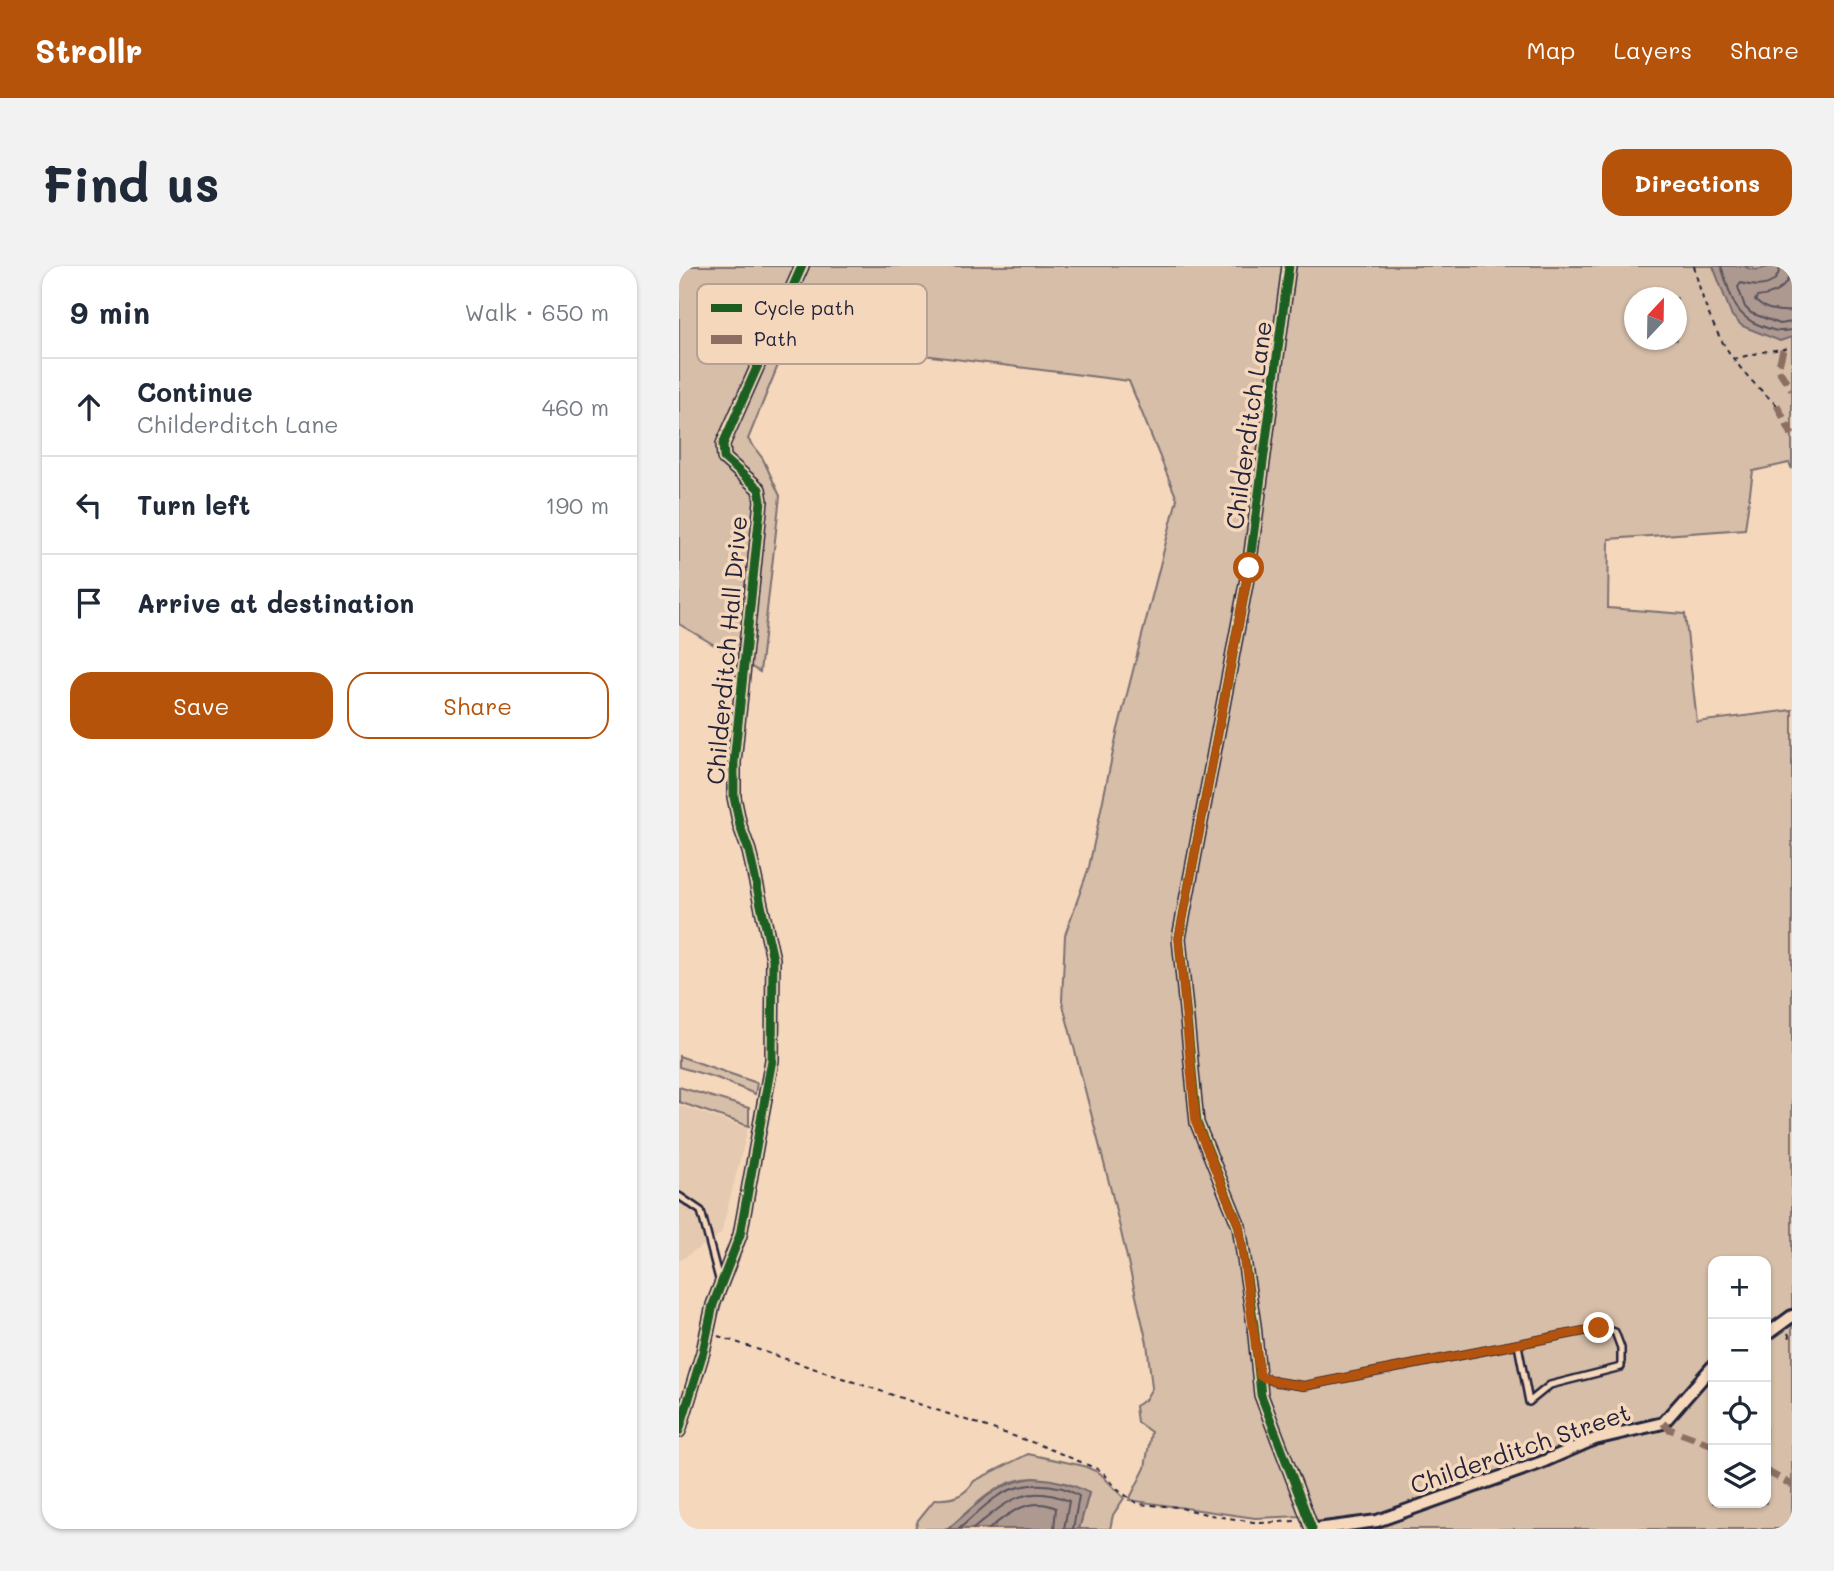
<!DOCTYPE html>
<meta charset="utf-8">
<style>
:root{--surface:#fff;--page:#f2f2f3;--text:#1f2937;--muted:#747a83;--line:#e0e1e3;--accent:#b45309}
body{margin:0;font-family:Mali,sans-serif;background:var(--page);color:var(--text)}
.controls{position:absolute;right:21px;bottom:21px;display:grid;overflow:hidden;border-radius:14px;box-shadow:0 2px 5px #0004}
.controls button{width:63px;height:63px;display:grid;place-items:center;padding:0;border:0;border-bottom:2px solid var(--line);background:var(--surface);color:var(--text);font:35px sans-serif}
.compass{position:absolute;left:945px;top:21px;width:63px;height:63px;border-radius:50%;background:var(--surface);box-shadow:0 2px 5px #0004;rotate:22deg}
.stop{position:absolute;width:21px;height:21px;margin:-16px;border:5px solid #b45309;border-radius:50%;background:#fff}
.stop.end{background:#b45309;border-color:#fff;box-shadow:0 2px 7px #0008}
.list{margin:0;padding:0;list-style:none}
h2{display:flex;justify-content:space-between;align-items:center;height:91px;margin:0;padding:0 28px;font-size:30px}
h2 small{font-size:23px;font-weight:400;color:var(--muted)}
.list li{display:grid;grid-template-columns:46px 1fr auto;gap:21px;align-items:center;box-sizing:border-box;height:98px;padding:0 28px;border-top:2px solid var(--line)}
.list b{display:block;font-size:26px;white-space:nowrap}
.list p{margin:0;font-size:23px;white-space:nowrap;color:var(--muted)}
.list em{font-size:23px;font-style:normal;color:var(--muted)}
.actions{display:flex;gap:14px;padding:21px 28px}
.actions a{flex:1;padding:16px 0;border:2px solid var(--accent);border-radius:21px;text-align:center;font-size:24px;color:var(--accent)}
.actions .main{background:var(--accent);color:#fff}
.icon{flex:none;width:38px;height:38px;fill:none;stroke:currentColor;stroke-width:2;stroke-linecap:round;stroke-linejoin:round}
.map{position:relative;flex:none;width:1113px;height:1263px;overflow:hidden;border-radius:21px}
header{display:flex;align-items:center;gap:42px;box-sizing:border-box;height:98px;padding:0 35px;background:var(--accent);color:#fff}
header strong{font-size:33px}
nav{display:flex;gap:38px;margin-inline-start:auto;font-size:24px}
.intro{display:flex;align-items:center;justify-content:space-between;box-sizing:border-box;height:168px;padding:0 42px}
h1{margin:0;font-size:49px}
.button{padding:18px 32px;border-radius:21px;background:var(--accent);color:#fff;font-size:24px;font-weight:700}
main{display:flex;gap:42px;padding:0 42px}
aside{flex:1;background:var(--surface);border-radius:21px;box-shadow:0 2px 5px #0004}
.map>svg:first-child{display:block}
.built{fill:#e5cab1}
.green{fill:#d6bea8;stroke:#7c7072;stroke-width:2;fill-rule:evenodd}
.water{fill:#ad9990;stroke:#75696e;stroke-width:2}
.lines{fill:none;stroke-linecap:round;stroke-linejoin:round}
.shore{stroke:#5a525d;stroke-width:2}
.lane-casing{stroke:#22223b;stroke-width:10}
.street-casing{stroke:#22223b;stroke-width:16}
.path{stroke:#22223b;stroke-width:2;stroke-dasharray:5 5;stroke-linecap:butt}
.lane{stroke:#f5d8bb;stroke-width:5}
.street{stroke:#f5d8bb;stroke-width:10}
.quiet{stroke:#8d6e63;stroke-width:7;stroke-dasharray:14 7;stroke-linecap:butt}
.cycleway-casing{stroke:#f5d8bb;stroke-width:13}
.cycleway{stroke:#1b5e20;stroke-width:9}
.route{stroke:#b45309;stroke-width:9}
.labels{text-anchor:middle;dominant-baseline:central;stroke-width:7;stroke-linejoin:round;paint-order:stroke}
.street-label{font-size:24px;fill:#22223b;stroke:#f5d8bb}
.key{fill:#f5d8bb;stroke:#b6a195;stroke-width:2}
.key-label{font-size:19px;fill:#22223b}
</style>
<header>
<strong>Strollr</strong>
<nav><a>Map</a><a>Layers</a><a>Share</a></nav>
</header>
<div class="intro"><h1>Find us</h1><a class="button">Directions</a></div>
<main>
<aside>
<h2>9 min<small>Walk · 650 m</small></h2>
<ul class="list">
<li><svg class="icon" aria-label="ahead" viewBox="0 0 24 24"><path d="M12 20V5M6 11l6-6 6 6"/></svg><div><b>Continue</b><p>Childerditch Lane</p></div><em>460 m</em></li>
<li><svg class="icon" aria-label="left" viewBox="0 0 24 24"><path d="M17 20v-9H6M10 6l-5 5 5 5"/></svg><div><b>Turn left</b></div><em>190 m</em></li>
<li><svg class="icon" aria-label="arrive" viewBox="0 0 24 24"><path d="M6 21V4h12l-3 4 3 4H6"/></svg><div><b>Arrive at destination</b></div></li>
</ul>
<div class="actions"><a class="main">Save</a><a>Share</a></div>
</aside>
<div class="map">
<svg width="1113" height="1263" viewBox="0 0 1113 1263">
<rect width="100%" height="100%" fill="#f5d8bb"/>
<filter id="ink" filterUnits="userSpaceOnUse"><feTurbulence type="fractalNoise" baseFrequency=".0143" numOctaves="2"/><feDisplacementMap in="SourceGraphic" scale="14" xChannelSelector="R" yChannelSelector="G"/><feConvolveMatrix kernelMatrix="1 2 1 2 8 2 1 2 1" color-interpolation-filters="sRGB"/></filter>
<g filter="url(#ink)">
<path class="built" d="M 0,839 L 69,862 L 42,968 L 0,995 Z"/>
<path class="green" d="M 0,0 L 1113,0 L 1113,203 L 1110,197 L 1074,205 L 1066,263 L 930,273 L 929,342 L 1006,348 L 1018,456 L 1113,444 L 1113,1263 L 625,1263 L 623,1250 L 576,1252 L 450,1234 L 466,1202 L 472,1166 L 458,1156 L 456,1140 L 466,1134 L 473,1122 L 468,1077 L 434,932 L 383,735 L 386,669 L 410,601 L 438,467 L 498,233 L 450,115 L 110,72 L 69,173 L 84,193 L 101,230 L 81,406 L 0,358 ZM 956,32 L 998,32 L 998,74 L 956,74 ZM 1034,995 L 1087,995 L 1087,1237 L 1034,1237 Z
M 0,790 L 78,817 L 76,828 L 38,812 L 0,801 Z
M 0,821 L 70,842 L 70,860 L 0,836 Z
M 349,1188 L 405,1200 L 421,1207 L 445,1232 L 434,1249 L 431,1263 L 400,1263 L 410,1227 C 392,1222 374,1215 357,1213 C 323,1208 292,1243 269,1263 L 236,1263 L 239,1254 L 256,1233 C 273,1234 286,1230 295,1215 Z"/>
<path class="water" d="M 1034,0 L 1065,0 C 1076,7 1083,2 1094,0 C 1100,0 1107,0 1113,0 L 1113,71 L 1101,75 L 1063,60 L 1053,50 Z
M 355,1212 C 375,1213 392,1217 410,1227 L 400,1263 L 269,1263 C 298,1239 315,1217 355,1212 Z"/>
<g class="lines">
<path class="shore" d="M 1042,0 C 1051,25 1053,49 1080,59 C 1096,65 1097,66 1113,64
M 1101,0 C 1099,22 1079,22 1062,17 L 1059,21 L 1066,41 L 1072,47 L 1101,58 L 1113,56
M 1112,0 C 1111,20 1097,29 1078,31 L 1076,35 C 1086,44 1100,46 1113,45
M 280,1263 C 293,1252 305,1239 319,1230 C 342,1215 377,1215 400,1230 L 394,1263
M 294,1263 C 326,1237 346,1216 390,1235 L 385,1263
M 310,1263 C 329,1247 352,1230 377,1242 L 375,1263"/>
<defs>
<path id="lane" d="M 0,930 L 22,945 L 41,1017
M 581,1110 L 598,1116 L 625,1120 L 920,1062 L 936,1066 L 942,1082 L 942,1101 L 871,1119 L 850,1136 L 839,1079"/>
<path id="street" d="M 610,0 L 570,302 L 500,672 L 518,857 L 560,960 L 575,1059 L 582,1129 L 633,1263
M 1087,1069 L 1113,1050
M 0,1165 L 24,1086 L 34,1039 L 61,969 L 93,794 L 94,693 L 70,585 L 61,560 L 55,531 L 55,496 L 82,235 L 80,223 L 45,192 L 44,178 L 123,0
M 638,1263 L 698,1255 L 861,1197 L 916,1173 L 984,1157 L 1034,1100"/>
</defs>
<use href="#lane" class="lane-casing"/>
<use href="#street" class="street-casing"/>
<path class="path" d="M 1015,0 C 1029,61 1051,98 1098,139
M 1054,93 L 1088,85 L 1113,82
M 1109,1067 L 1113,1076
M 39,1070 L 361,1179 L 423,1205 L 439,1224 L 459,1238 L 498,1241 L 531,1249 L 581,1257 L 617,1255"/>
<use href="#lane" class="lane"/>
<use href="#street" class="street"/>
<path class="quiet" d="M 1104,84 L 1099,103 L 1113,124
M 1098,139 L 1113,169
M 984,1157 L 990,1163 L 1034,1179
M 1087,1205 L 1113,1219"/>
<defs>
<path id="cycleway" d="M 610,0 L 570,302 L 500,672 L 518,857 L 560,960 L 575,1059 L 582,1129 L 633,1263
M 0,1165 L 24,1086 L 34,1039 L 61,969 L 93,794 L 94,693 L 70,585 L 61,560 L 55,531 L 55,496 L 82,235 L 80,223 L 45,192 L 44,178 L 123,0"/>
</defs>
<use href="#cycleway" class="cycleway-casing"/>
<use href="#cycleway" class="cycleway"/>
</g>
</g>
<g class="lines" filter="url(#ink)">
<path class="route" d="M 570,302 L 500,672 L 517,857 L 560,960 L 581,1110 L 598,1116 L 625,1120 L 920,1062"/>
</g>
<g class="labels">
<g class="street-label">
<text transform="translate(569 159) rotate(-82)">Childerditch Lane</text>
<text transform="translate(47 384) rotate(-85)">Childerditch Hall Drive</text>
<text transform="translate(841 1182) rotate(-19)">Childerditch Street</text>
</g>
</g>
<rect x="18" y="18" width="230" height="80" rx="10" class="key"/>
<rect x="32" y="38" width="31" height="8" fill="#1b5e20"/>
<rect x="32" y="69" width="31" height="9" fill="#8d6e63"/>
<g class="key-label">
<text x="75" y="49">Cycle path</text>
<text x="75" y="80">Path</text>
</g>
</svg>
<div class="controls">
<button>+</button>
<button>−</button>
<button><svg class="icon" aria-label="locate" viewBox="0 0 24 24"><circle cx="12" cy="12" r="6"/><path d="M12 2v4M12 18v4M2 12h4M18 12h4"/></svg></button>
<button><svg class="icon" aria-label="layers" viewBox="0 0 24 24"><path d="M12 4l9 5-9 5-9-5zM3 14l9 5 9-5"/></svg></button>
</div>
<svg class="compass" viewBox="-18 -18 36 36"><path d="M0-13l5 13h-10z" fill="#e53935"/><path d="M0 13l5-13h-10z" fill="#747a83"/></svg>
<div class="stop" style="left:570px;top:302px"></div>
<div class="stop end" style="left:920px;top:1062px"></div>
</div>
</main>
